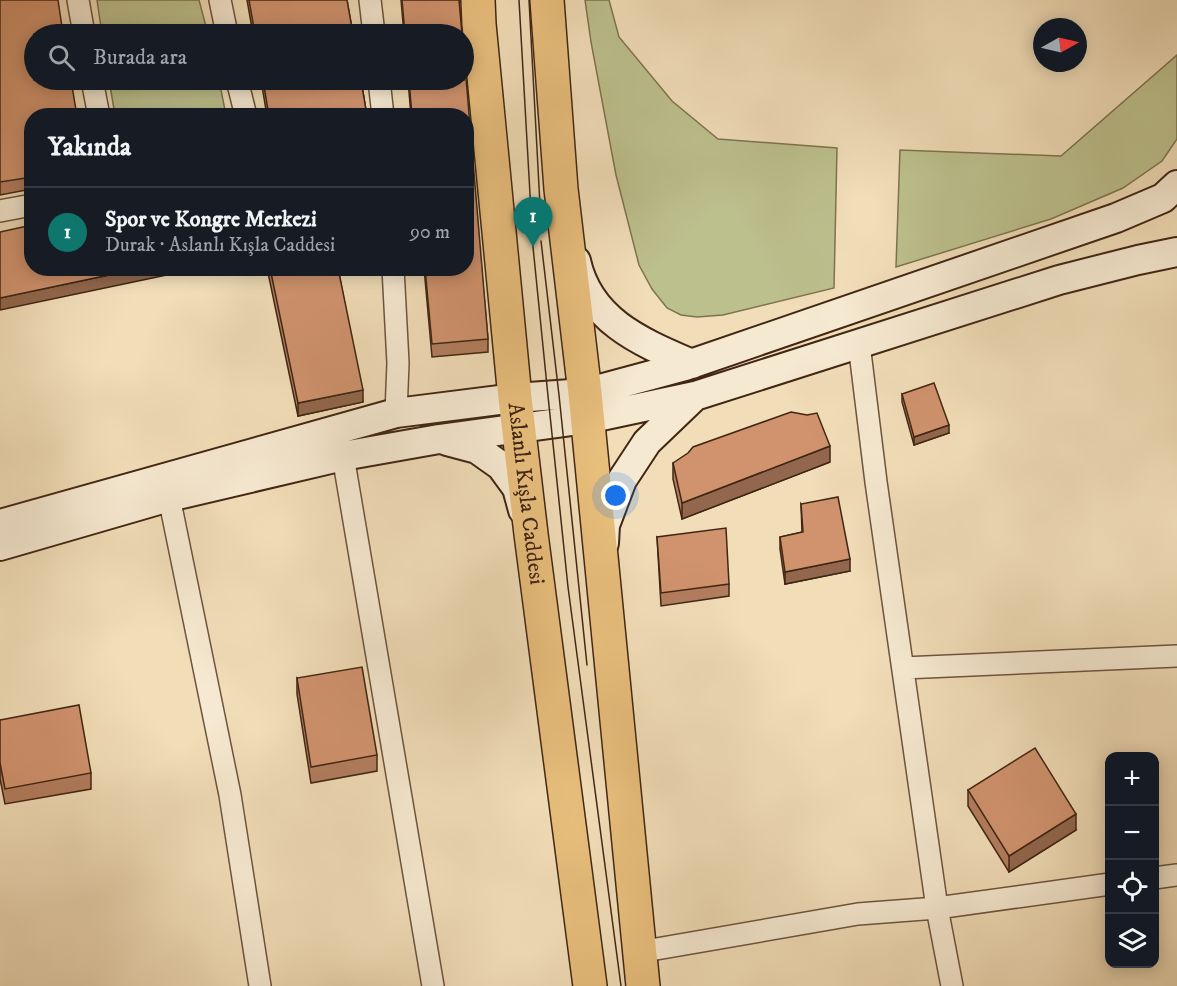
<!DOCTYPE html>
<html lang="tr">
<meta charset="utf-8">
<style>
:root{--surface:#171b24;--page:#20242c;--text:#f1f3f6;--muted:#9ea1a6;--line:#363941;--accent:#0f766e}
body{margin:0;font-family:"IM FELL DW Pica",serif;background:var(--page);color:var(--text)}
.controls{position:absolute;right:18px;bottom:18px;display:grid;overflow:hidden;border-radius:12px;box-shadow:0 3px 15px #0003}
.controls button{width:54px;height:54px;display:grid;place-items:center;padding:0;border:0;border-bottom:2px solid var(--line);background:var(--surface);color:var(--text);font:30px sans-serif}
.compass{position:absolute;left:1033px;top:18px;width:54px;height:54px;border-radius:50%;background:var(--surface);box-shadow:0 3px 15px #0003;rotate:82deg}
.you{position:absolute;left:616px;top:496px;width:21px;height:21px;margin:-15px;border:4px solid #fff;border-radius:50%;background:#1a73e8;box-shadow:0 0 0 9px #1a73e833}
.badge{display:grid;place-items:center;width:39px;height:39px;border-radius:50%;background:var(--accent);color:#fff;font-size:20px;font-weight:700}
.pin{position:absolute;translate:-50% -50px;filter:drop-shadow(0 2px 3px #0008)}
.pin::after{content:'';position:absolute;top:32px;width:21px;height:18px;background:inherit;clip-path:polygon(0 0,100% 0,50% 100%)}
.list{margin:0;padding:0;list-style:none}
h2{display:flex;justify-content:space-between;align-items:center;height:78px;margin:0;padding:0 24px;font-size:26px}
h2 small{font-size:20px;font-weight:400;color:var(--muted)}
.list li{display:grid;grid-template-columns:39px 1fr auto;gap:18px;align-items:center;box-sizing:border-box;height:90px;padding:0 24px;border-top:2px solid var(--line)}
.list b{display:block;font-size:22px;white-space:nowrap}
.list p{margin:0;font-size:20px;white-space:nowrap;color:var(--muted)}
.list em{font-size:20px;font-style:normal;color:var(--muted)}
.icon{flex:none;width:33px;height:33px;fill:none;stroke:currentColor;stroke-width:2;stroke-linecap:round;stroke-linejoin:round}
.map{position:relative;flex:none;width:1177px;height:986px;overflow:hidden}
.search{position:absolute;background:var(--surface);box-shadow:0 3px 15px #0003;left:24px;top:24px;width:450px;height:66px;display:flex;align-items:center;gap:15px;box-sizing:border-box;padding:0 21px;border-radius:33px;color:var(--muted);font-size:22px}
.panel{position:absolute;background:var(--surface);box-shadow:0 3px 15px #0003;left:24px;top:108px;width:450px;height:168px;border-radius:24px}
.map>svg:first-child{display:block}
.green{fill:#bcc08d;stroke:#7e7350;stroke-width:1.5}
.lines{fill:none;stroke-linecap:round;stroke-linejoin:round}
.street-casing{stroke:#6d543d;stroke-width:24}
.secondary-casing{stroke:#412614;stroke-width:32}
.primary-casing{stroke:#412614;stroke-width:36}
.street{stroke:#f6e9d1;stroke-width:21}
.secondary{stroke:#f6e9d1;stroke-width:28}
.primary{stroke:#e8be7c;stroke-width:33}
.tram{stroke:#412614;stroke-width:1.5}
.wall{fill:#b37e5f;stroke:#412614;stroke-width:1.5}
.shaded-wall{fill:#92674d;stroke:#412614;stroke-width:1.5}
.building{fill:#d0936e;stroke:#412614;stroke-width:1.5}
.labels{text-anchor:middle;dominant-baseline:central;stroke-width:4.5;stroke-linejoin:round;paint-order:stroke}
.street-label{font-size:22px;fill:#412614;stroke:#f6e9d1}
</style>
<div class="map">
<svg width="1177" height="986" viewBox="0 0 1177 986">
<rect width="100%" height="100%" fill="#f1ddb8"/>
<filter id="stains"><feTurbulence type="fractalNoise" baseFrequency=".00333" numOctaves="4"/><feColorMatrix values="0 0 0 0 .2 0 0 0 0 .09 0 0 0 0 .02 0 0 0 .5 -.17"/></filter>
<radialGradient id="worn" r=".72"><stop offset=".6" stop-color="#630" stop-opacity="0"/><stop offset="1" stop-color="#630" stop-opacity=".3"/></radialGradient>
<path class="green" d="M 97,0 L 199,0 L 208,34 L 102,34 Z
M 585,0 L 609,0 L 619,37 L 672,101 L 718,139 L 837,148 L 834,288 L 723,315 L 697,317 L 681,315 L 667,308 L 652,289 L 639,265 L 616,175 L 591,42 Z
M 1177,55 L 1177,139 L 1162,161 L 1123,188 L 1051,219 L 896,267 L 900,150 L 1061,156 Z
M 109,80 L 219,80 L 226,115 L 115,115 Z"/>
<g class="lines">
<defs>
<path id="street" d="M 78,0 L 84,34
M 220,0 L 227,34
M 370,0 L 374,34
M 92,80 L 99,116
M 237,80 L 246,116
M 379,80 L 383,116
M 0,211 L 32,205
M 393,268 L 398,363 L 396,413
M 859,344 L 876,482 L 937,908 L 952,986
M 343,456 L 433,986
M 169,497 L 230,795 L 260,986
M 903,668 L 1177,656
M 1154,878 L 1177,875
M 639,952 L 858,914 L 937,908 L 1110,884"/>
<path id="secondary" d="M 576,261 C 589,321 641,342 692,364
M 447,441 L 477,449 L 501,466 L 517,488 L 523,510
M 0,524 L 396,413 L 515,398 L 585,393 L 685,366 L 1116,218 L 1163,198 L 1177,185
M 604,543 L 605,525 L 622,480 L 647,442 L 695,396
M 0,546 L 169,497 L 343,456 L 439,439 L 587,419 L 695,396 L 1059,280 L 1138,260 L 1177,252"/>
<g id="primary">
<path id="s1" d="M 478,0 L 479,24 L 515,398 L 531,534 L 590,986"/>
<path d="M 547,0 L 561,189 L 585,393 L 643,986"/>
</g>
</defs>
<use href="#street" class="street-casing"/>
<use href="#secondary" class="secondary-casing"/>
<use href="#primary" class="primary-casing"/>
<use href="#street" class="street"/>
<use href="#secondary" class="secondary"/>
<use href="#primary" class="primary"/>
<path class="tram" d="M 519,0 L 533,247 L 548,396 L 568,587 L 621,986
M 529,0 L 540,205
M 541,241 L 559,395 L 587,665"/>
</g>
<path class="wall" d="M 0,0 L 32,116 L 32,189 L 0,195 Z
M 247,0 L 347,0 L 353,34 L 253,34 Z
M 401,0 L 459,0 L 462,34 L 404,34 Z
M 261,80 L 361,80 L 367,116 L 267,116 Z
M 408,80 L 464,80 L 488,339 L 488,352 L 432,357 L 424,268 L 466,268 L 466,116 L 411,116 Z
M 267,268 L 338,268 L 363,402 L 298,416 Z
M 902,394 L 949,433 L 914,445 L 902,402 Z
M 830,462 L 682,519 L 673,479 L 673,463 Z
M 801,504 L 850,571 L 785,584 L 780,549 L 780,537 L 802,532 Z
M 657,537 L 729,584 L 729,596 L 661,606 Z
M 297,678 L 377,755 L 377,771 L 311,783 L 297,694 Z
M 0,720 L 91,773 L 91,789 L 5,804 L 0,779 Z
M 968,790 L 1076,830 L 1009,872 L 968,806 Z"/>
<path class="shaded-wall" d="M 142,268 L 200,268 L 0,310 L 0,298 Z
M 363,390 L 363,402 L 298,416 L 298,403 Z
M 949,425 L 949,433 L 914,445 L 914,437 Z
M 830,446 L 830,462 L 682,519 L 682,503 Z
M 850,559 L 850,571 L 785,584 L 785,572 Z
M 1076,814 L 1076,830 L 1009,872 L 1009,856 Z"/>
<path class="building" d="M 0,0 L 58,0 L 63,34 L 34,34 L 34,80 L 71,80 L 77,116 L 32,116 L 32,177 L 0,182 Z
M 249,0 L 347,0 L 353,34 L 255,34 Z
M 402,0 L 459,0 L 462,34 L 405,34 Z
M 464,54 L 488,339 L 432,344 L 425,268 L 466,268 L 466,116 L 412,116 L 409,80 L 464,80 Z
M 263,80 L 361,80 L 367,116 L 269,116 Z
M 32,225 L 32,268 L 142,268 L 0,298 L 0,232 Z
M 270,268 L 338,268 L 363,390 L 298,403 Z
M 934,383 L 949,425 L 914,437 L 902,394 Z
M 791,412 L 807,415 L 817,413 L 830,446 L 682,503 L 673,463 L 688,453 L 693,447 Z
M 838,497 L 850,559 L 785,572 L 780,537 L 803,532 L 801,504 Z
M 726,528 L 729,584 L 661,593 L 657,537 Z
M 362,667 L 377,755 L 311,767 L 297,678 Z
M 79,705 L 91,773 L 5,789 L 0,763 L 0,720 Z
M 1035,748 L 1076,814 L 1009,856 L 968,790 Z"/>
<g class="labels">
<g class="street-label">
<text stroke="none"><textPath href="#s1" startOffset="496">Aslanlı Kışla Caddesi</textPath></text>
</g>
</g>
<rect width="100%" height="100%" filter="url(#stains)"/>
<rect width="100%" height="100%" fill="url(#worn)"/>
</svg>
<div class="controls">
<button>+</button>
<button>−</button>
<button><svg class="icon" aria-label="locate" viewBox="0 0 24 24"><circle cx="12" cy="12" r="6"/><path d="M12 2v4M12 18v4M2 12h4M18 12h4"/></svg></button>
<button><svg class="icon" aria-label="layers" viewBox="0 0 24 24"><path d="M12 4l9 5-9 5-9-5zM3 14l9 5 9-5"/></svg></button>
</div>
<svg class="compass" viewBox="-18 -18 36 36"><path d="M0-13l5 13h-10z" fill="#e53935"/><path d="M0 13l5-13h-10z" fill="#9ea1a6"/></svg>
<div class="you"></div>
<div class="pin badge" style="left:533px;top:247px">1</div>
<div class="search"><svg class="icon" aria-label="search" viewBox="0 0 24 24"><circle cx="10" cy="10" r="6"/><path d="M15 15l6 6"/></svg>Burada ara</div>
<section class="panel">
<h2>Yakında<small></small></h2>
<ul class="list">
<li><span class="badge">1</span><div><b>Spor ve Kongre Merkezi</b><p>Durak · Aslanlı Kışla Caddesi</p></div><em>90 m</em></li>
</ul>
</section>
</div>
